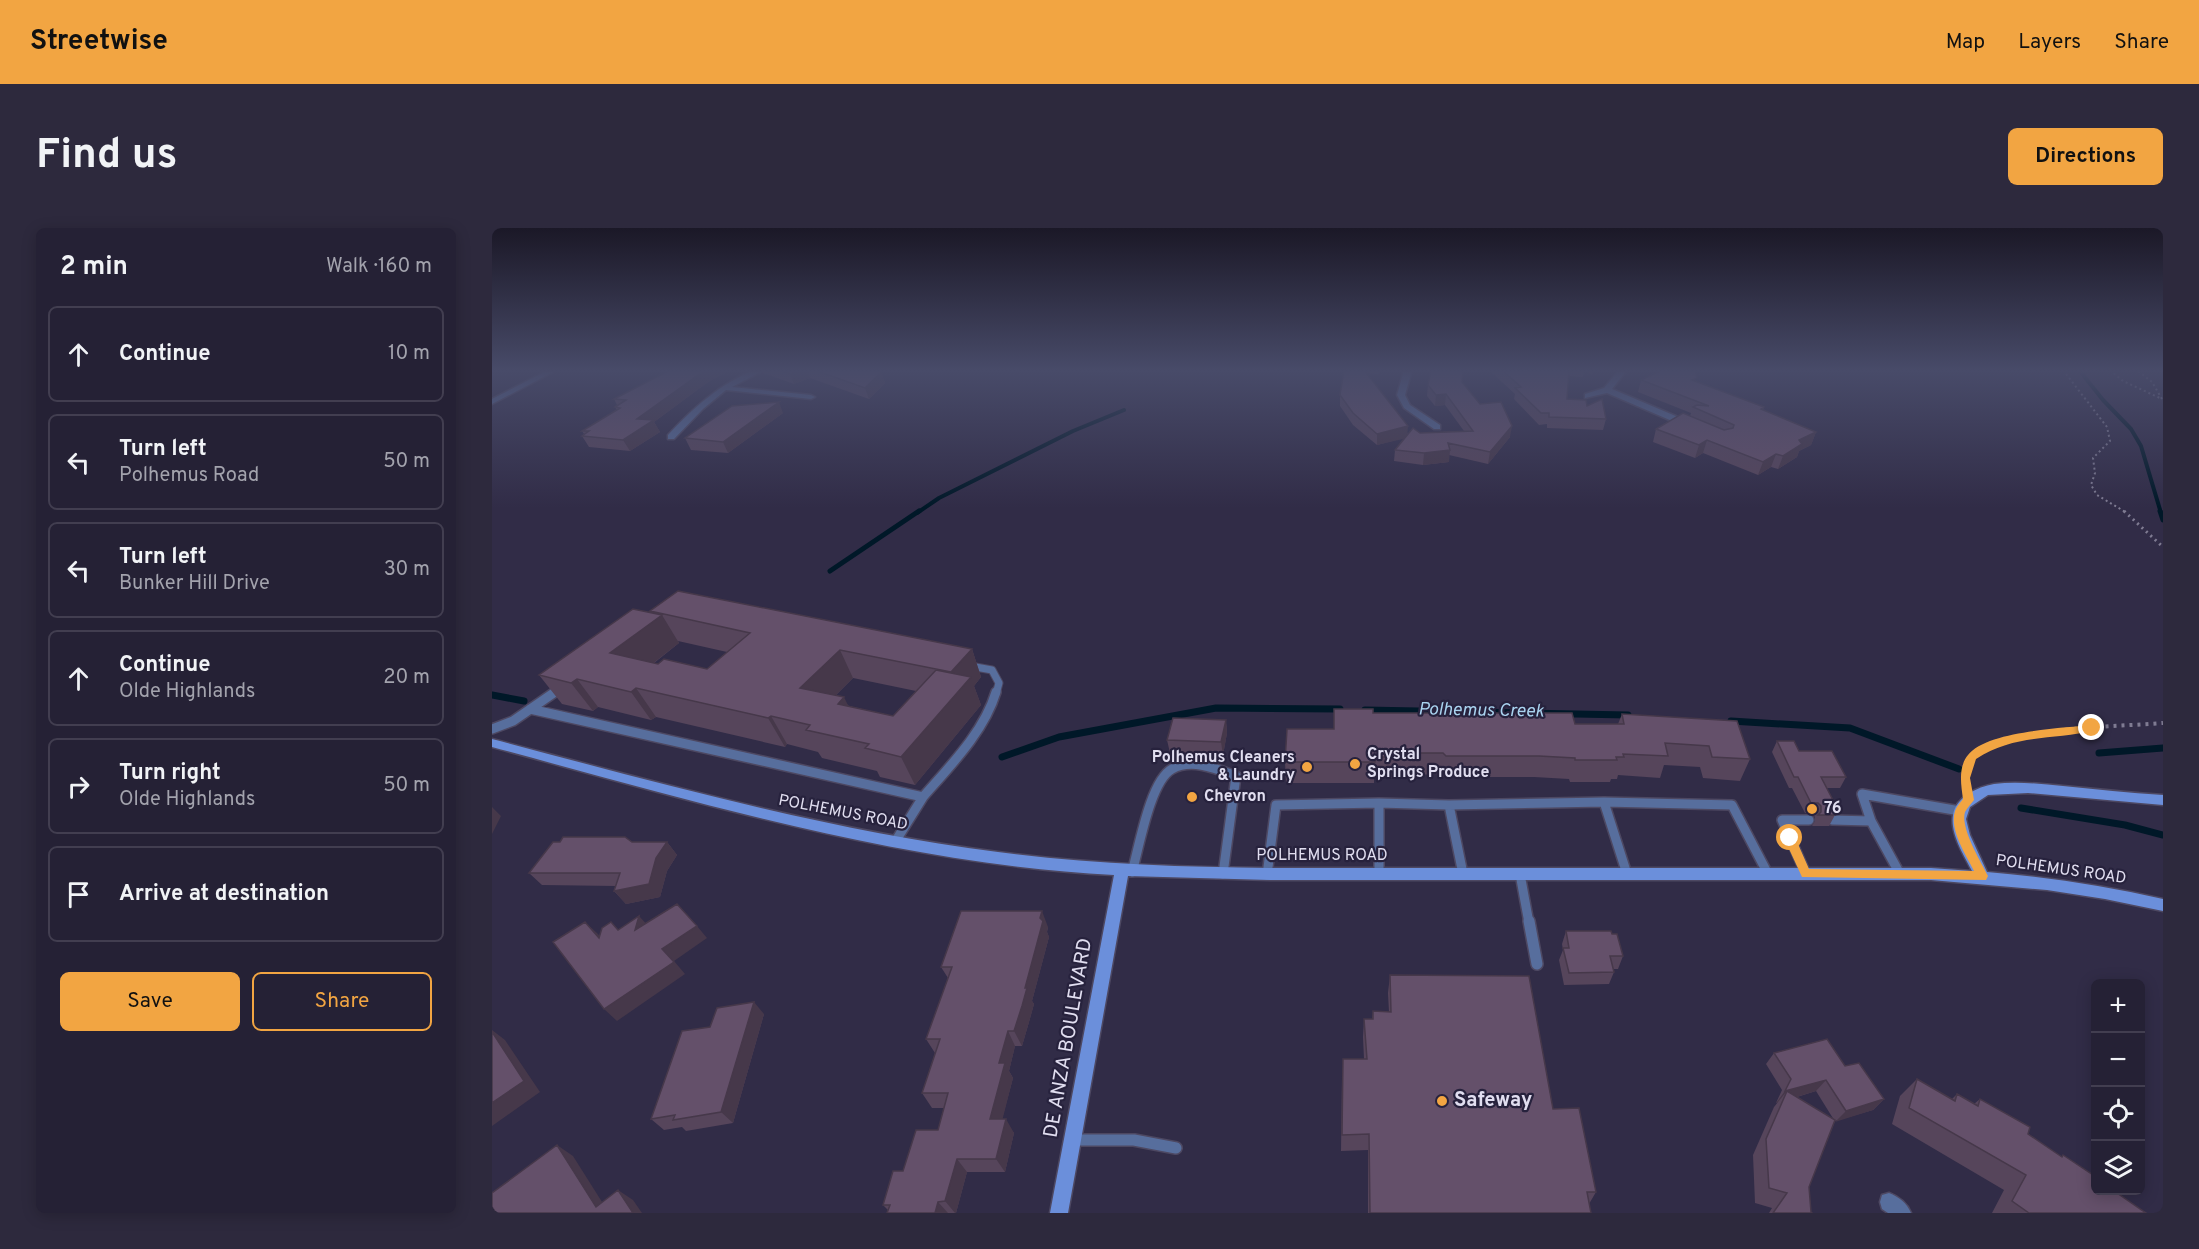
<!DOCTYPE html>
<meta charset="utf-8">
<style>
:root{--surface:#252135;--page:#2d293d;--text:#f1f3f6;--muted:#a3a3ad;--line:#423e50;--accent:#f2a542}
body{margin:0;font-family:Overpass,sans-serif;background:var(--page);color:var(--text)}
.controls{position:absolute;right:18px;bottom:18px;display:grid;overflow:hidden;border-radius:9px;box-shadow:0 3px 15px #0003}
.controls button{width:54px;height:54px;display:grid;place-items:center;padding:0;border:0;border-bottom:2px solid var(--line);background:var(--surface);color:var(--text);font:30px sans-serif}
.stop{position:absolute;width:18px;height:18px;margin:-14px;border:4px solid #f2a542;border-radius:50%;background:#fff}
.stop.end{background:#f2a542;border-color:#fff;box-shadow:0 2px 6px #0008}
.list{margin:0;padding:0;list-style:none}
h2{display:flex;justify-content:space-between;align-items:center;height:78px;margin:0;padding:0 24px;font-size:26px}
h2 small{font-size:20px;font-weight:400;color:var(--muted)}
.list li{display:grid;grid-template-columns:39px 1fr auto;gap:18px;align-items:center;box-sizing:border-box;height:96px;margin:0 12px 12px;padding:0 12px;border:2px solid var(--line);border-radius:9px}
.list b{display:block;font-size:22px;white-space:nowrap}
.list p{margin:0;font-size:20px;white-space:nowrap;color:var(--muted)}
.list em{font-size:20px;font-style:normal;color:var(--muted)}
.actions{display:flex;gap:12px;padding:18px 24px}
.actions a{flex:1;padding:14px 0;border:2px solid var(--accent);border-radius:9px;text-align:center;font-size:21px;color:var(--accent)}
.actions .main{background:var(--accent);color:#111}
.icon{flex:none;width:33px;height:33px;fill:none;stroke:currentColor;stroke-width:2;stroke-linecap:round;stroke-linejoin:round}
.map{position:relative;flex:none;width:1671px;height:985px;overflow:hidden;border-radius:9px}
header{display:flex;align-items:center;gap:36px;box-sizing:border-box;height:84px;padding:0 30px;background:var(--accent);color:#111}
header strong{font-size:28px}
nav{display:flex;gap:33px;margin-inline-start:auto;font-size:21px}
.intro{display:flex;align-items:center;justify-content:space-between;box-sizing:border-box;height:144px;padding:0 36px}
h1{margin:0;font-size:42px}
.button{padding:15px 27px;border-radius:9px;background:var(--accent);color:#111;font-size:21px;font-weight:700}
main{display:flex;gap:36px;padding:0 36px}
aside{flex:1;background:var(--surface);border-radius:9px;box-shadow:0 3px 15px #0003}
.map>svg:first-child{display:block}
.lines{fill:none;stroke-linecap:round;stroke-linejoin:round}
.stream-far2{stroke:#001828;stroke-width:4}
.stream-far1{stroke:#001828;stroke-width:5}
.stream{stroke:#001828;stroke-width:7}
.lane-far2-casing{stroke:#4d4862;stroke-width:9}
.lane-far1-casing{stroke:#4d4862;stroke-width:12}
.lane-casing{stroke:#4d4862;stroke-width:14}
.street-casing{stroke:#4d4862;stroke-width:3}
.secondary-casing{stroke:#4d4862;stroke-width:3}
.path-far2{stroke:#7f7b92;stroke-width:2;stroke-dasharray:2 3;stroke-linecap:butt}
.path-far1{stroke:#7f7b92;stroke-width:3;stroke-dasharray:2 4;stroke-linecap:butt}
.path{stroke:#7f7b92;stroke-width:4;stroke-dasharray:3 5;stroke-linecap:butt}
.lane-far2{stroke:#576e9d;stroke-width:7}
.lane-far1{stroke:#576e9d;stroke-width:9}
.lane{stroke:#576e9d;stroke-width:11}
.street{fill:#576e9d;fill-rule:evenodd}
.secondary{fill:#6b8fdb;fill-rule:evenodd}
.wall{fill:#56455b;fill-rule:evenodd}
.shaded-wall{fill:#46384a}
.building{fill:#64506a;stroke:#46384a;stroke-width:1.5}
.route{fill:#f2a542}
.poi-dot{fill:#f2a542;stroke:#27223d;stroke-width:2}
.labels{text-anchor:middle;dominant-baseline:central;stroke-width:4.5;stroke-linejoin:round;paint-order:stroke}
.poi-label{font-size:16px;font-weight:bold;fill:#e1def0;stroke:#27223d;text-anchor:start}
.street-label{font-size:16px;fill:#e1def0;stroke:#27223d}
.water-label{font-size:18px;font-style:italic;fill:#a9d3ef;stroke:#27223d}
.near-street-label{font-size:20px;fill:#e1def0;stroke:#27223d}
.near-poi-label{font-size:20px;font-weight:bold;fill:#e1def0;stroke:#27223d;text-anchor:start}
</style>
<header>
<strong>Streetwise</strong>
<nav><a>Map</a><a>Layers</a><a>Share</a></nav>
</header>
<div class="intro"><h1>Find us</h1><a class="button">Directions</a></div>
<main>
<aside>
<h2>2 min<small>Walk · 160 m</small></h2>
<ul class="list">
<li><svg class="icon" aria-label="ahead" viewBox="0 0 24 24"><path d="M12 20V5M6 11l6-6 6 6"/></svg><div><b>Continue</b></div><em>10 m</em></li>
<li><svg class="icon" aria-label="left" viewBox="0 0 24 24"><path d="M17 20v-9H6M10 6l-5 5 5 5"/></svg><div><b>Turn left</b><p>Polhemus Road</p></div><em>50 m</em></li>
<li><svg class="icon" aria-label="left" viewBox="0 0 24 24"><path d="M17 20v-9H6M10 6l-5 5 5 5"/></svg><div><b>Turn left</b><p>Bunker Hill Drive</p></div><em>30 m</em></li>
<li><svg class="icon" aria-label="ahead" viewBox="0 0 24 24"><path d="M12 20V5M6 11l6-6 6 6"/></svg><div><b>Continue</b><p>Olde Highlands</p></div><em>20 m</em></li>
<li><svg class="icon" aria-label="right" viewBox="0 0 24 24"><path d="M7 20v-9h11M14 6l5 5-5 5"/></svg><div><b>Turn right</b><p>Olde Highlands</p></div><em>50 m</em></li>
<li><svg class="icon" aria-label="arrive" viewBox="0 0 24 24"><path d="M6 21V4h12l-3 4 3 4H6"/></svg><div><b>Arrive at destination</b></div></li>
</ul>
<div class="actions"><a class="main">Save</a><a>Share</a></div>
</aside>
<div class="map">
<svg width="1671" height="985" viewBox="0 0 1671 985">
<rect width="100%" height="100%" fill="#312c47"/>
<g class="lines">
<path class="stream-far2" d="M 1587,142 L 1611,172 L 1639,201 L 1649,218 L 1669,285
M 425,285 L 447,270 L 581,203 L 632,182"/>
<path class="stream-far1" d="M 1668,283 L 1671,292
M 338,343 L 427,283"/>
<path class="stream" d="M 0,467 L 32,473
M 873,482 L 1136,487
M 1239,493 L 1358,500 L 1467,541
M 1607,525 L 1671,520
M 510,529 L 567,509 L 724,480 L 848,481
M 1529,580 L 1633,597 L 1671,607"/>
<defs>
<path id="lane-far2" d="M 478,438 L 500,442 L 507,455 L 504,466
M 61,466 L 69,460"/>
<path id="lane-far1" d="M 38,481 L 431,569 L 403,614
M 0,501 L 21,493 L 63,464
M 431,569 C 458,538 492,504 504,464
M 1340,592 L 1379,593 L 1408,646
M 1379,593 L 1370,566 L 1468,583
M 640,644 C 647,620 658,553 680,541 C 700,530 725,541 744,548 L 731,646
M 887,646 L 887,575 L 957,577
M 971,646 L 957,577 L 1112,574
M 1028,646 L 1037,695
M 1135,646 L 1112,574 L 1240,577 L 1276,646
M 1314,646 L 1290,592 L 1317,592
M 775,647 L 784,577 L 887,575"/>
<path id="lane" d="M 1037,693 L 1045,736
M 581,912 L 642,912 L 684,920"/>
<path id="street" d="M 56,142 L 65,142 L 0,176 L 0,171 Z
M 262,142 L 272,142 L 240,159 L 319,167 L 323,169 L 319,171 L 234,162 L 211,181 L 182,211 L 176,211 L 176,207 C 201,180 228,156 262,142 Z
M 912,142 L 920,142 L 913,167 L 918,177 L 948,197 L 948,201 L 942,201 L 912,180 L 905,167 Z
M 1127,142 L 1135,142 L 1120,161 L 1200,195 L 1200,199 L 1194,199 L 1115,165 L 1093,170 L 1093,166 L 1112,160 Z
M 1397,965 C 1407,969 1415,975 1419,985 L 1396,985 L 1390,981 L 1388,974 L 1390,967 Z"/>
<path id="secondary" d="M 0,511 C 167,555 334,602 506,624 C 596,636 687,639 778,640 L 1439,640 L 1480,643 C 1472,627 1458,606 1461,587 C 1464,569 1485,559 1502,556 C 1525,553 1548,556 1571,558 C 1604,561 1637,565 1671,567 L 1671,577 L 1536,565 L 1496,567 L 1478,579 L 1474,591 L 1478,607 L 1495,644 C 1554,649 1613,658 1671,671 L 1671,683 L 1613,671 L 1555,662 L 1439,652 L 778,652 L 636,648 L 576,985 L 558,985 L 622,647 C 410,636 204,574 0,519 Z"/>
</defs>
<use href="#lane-far2" class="lane-far2-casing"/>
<use href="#lane-far1" class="lane-far1-casing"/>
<use href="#lane" class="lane-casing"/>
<use href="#street" class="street-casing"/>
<use href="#secondary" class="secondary-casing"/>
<path class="path-far2" d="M 1571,142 L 1615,199 L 1618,213 L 1601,230 L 1603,245 L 1599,257 L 1605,267 L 1635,285
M 1618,142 L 1631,153 L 1670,171 L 1660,154 L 1645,142"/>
<path class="path-far1" d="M 1632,283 L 1671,319"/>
<path class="path" d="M 1474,557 L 1473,550 L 1479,529 C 1539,497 1605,500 1671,495"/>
<use href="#lane-far2" class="lane-far2"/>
<use href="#lane-far1" class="lane-far1"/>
<use href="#lane" class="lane"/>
<use href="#street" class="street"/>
<use href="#secondary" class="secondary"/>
</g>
<path class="wall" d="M 178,142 L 238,142 L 216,154 L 162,194 L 168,204 L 138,223 L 97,219 L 90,208 L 92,206 L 90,203 L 125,182 L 123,179 L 125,177 L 122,171 Z
M 269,142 L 385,142 L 389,144 L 393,155 L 377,171 L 318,150 L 302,156 L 271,145 Z
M 852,142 L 889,142 L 887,146 L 874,145 L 916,206 L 928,205 L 972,203 L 953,177 L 943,178 L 935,168 L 936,157 L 970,154 L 988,176 L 1018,209 L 996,236 L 957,227 L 957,234 L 931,237 L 902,233 L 903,222 L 912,210 L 885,217 L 861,197 L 848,178 L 848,167 Z
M 977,142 L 1101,142 L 1100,146 L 1092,143 L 1091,149 L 1076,148 L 1075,171 L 1095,178 L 1114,191 L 1111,202 L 1055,200 L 1055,196 L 1047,197 L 1022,171 L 1023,166 L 999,144 Z
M 1149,152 L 1204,154 L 1272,179 L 1271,182 L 1324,204 L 1319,217 L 1307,223 L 1305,229 L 1286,241 L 1279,239 L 1266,247 L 1211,225 L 1203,230 L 1161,214 L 1164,201 L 1198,188 L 1199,185 L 1146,164 Z
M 291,185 L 236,225 L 199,222 L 193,210 Z
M 158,383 L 480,421 L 489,449 L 482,458 L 489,477 L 423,557 L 388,549 L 385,543 L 330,530 L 326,524 L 295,516 L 293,519 L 164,489 L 159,492 L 106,479 L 101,483 L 70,476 L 47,447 L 159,385 ZM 186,413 L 235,424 L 215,441 L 162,435 L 187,415 ZM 361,450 L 424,463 L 401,488 L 357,478 L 344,467 Z
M 881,485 L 1083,496 L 1126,496 L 1130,486 L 1258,531 L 1248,553 L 1211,550 L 1208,539 L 1172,537 L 1168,550 L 1126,547 L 1125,551 L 1119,551 L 1118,554 L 1078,554 L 1077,551 L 1042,549 L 952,549 L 948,546 L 922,547 L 921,550 L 882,550 L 882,555 L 794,555 L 793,534 Z
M 734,492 L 735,505 L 731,527 L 678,525 L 675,512 Z
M 1285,513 L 1307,523 L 1354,549 L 1348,560 L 1335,560 L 1340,582 L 1343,587 L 1337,598 L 1320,598 L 1323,593 L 1323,589 L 1320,586 L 1313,585 L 1300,560 L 1297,560 L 1280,524 Z
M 140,614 L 175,614 L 185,627 L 175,643 L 168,669 L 134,676 L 122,663 L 124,658 L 50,657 L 37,645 Z
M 556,699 L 555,704 L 557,709 L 540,773 L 542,776 L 537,794 L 530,818 L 523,818 L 517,843 L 521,850 L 510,891 L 522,905 L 513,944 L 475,944 L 464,985 L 395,985 L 396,982 L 391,977 L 411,943 L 446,902 L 452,880 L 440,880 L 430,865 L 443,825 L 434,811 L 456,750 L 449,739 Z
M 1074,703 L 1131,728 L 1126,741 L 1122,741 L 1122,744 L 1117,756 L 1072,757 L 1067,732 L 1071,722 L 1070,716 Z
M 898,747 L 1061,881 L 1104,964 L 1097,976 L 1099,985 L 876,985 L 876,922 L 849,923 L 850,848 L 872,831 L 871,809 L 872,791 L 880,791 L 881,783 L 897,784 L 896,765 Z
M 272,786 L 241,895 L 194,903 L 190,899 L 172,902 L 159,891 L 218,799 Z
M 1282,825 L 1353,838 L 1392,871 L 1381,882 L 1343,893 L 1317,959 L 1319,984 L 1320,985 L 1277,985 L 1280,980 L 1263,975 L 1261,927 L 1282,879 L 1286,874 L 1284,875 L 1290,862 L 1274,836 ZM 1324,863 L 1342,892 L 1305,869 Z
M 1425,851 L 1460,871 L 1465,866 L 1482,876 L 1488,871 L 1569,929 L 1571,927 L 1654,985 L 1500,985 L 1512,962 L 1400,896 L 1408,868 Z"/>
<path class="shaded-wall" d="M 213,142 L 238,142 L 216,154 L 162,194 L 168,204 L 138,223 L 131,212 L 145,191 Z
M 307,142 L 315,142 L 318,150 L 302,156 L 298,146 Z
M 389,144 L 393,155 L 377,171 L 373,160 Z
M 954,166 L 953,177 L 943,178 L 944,167 Z
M 287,174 L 291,185 L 236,225 L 231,214 Z
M 916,198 L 915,210 L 885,217 L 885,206 Z
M 1020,198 L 1018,209 L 996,236 L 998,224 Z
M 1324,204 L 1319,217 L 1307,223 L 1305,229 L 1286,241 L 1291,228 L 1307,212 Z
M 1215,212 L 1211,225 L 1203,230 L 1207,217 Z
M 958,222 L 957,234 L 931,237 L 932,225 Z
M 1284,226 L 1279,239 L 1266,247 L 1271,234 Z
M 170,387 L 187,415 L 138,453 L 118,425 Z
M 480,421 L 489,449 L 482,458 L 489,477 L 423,557 L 409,529 L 459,444 Z
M 348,422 L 361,450 L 323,488 L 308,460 Z
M 85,451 L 106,479 L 101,483 L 79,455 Z
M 144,460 L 164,489 L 159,492 L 139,464 Z
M 352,469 L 366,498 L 346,476 Z
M 279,488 L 295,516 L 293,519 L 276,490 Z
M 734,492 L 735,505 L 731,527 L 729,514 Z
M 0,579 L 9,588 L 0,606 Z
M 175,614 L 185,627 L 175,643 L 168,669 L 134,676 L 122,663 L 164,630 Z
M 550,683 L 556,699 L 555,704 L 557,709 L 540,773 L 542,776 L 537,794 L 530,818 L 522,803 Z
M 147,688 L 159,701 L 143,702 Z
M 93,694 L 106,706 L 119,723 L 107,710 Z
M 205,698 L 215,710 L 182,733 L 193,746 L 125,793 L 112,781 L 170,721 Z
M 262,774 L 272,786 L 241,895 L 229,884 Z
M 0,802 L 13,812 L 48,864 L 0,898 Z
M 516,803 L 523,818 L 517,843 L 521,850 L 507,905 L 498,891 L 507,835 Z
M 1334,852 L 1324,863 L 1291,873 L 1295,863 Z
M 1293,863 L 1295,863 L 1286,874 L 1284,875 Z
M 1392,871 L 1381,882 L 1343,894 L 1354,883 Z
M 514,891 L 522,905 L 513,944 L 504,931 Z
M 65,917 L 81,928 L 117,985 L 104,979 Z
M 465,931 L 475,944 L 464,985 L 463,985 L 453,973 Z
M 126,962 L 141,972 L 150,985 L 141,985 Z
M 446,974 L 456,985 L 443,985 Z"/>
<path class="building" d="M 178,142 L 213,142 L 145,191 L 162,192 L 131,212 L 90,208 L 97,203 L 90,203 L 128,180 L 123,179 L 134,172 L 122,171 Z
M 287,142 L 307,142 L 298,146 Z
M 322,142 L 385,142 L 389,144 L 373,160 Z
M 852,142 L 872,142 L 916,198 L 885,206 L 861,185 L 848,167 Z
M 939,142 L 971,142 L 970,154 L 988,176 L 1009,174 L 1020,198 L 998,224 L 956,215 L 958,222 L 932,225 L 903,222 L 921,200 L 928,205 L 981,203 L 954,166 L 944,167 L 936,157 Z
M 1010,142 L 1077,142 L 1075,171 L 1094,172 L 1095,178 L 1110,171 L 1114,191 L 1057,189 L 1057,185 L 1049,185 L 1023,160 L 1029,159 Z
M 1170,142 L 1203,142 L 1205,150 L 1200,152 L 1272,179 L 1269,181 L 1324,204 L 1307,212 L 1310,216 L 1291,228 L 1284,226 L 1271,234 L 1215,212 L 1207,217 L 1164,201 L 1191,185 L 1232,202 L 1241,200 L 1242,197 L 1201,179 L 1205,177 L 1217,178 L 1149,152 Z
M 287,174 L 231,214 L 193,210 L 240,178 Z
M 186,363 L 480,421 L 459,444 L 348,422 L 308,460 L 352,469 L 346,476 L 401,488 L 444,442 L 479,449 L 409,529 L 373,520 L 377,516 L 314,502 L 318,497 L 279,488 L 276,490 L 144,460 L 139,464 L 85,451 L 79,455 L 47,447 L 141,381 L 170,387 L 118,425 L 166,436 L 172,431 L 215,441 L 258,405 L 158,383 Z
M 842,481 L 881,481 L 881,485 L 1080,485 L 1083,496 L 1132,496 L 1130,486 L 1245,493 L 1258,531 L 1220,529 L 1217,518 L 1173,515 L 1176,528 L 1131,526 L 1132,529 L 1124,529 L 1125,532 L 1083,532 L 1083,530 L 1047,528 L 954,528 L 951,525 L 923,525 L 923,529 L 883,529 L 883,534 L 793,534 L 795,501 L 842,501 Z
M 681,490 L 734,492 L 729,514 L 675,512 Z
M 1285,513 L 1302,513 L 1307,523 L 1340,523 L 1354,549 L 1329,549 L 1343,576 L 1340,582 L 1343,587 L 1326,587 L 1329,584 L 1329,578 L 1326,575 L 1319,575 L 1306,549 L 1302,549 Z
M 71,609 L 133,609 L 140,614 L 175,614 L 164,630 L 157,656 L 122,663 L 128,645 L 37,645 L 61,614 L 68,614 Z
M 185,676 L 205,698 L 170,721 L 182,734 L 112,781 L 61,714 L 93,694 L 107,710 L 110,700 L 119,694 L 126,702 L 147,688 L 143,702 Z
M 469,683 L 550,683 L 548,690 L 551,693 L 533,760 L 535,760 L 530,778 L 522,803 L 516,803 L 507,835 L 513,835 L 498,891 L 514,891 L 504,931 L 465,931 L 453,973 L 446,974 L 443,985 L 395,985 L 398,977 L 391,977 L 401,943 L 411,943 L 424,902 L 446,902 L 456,865 L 430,865 L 448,811 L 434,811 L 460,739 L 449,739 Z
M 1074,703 L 1119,703 L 1120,706 L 1125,706 L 1131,728 L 1118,728 L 1122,744 L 1077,745 L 1071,720 L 1077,720 Z
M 898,747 L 1037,748 L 1061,881 L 1087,880 L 1104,964 L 1095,964 L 1099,985 L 878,985 L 877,906 L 850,907 L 851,831 L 875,831 L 872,791 L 881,791 L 881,783 L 899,784 Z
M 262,774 L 229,884 L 181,892 L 183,887 L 159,891 L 190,803 L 218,799 L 225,780 Z
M 0,804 L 32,853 L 0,875 Z
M 1335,811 L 1353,838 L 1367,835 L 1392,871 L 1354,883 L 1334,852 L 1293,863 L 1299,851 L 1282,825 Z
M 1425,851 L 1463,873 L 1465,866 L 1486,878 L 1488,871 L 1538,899 L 1536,906 L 1570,929 L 1571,927 L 1604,949 L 1604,963 L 1622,963 L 1654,985 L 1537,985 L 1520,973 L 1534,947 L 1417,880 Z
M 1295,863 L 1343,892 L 1317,959 L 1319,984 L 1320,985 L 1281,985 L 1295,965 L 1277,960 L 1274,911 Z
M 65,917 L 104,979 L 126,962 L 141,985 L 4,985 L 0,979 L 0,965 Z"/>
<linearGradient id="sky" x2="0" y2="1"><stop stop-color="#1b1827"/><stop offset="0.51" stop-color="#484b69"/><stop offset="1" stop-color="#484b69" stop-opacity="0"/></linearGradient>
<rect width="1671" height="280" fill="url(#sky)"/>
<path class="route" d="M 1600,497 L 1605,500 L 1603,502 C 1560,513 1524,505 1484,531 L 1478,550 L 1482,572 C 1479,576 1475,580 1473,584 C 1468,600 1489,634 1496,648 L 1494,652 L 1310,649 L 1292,610 L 1298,605 L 1302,607 L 1317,641 L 1482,643 C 1474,627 1457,602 1463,583 C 1464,579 1468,575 1471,571 C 1469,557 1466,539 1476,527 C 1494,503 1571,500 1600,497 Z"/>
<g class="poi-dot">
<circle cx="863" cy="536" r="6"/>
<circle cx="815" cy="539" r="6"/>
<circle cx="700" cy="569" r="6"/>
<circle cx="1320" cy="581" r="6"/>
<circle cx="950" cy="873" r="6"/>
</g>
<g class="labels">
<g class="poi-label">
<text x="875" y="527">Crystal<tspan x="875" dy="18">Springs Produce</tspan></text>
<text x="803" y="530" text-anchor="end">Polhemus Cleaners<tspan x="803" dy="18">&amp; Laundry</tspan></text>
<text x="712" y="569">Chevron</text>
<text x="1332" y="581">76</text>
</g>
<g class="street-label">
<text transform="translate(351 585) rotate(11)">POLHEMUS ROAD</text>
<text x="830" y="628">POLHEMUS ROAD</text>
<text transform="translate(1569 642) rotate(8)">POLHEMUS ROAD</text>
</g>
<g class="water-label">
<text transform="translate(989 483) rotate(1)">Polhemus Creek</text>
</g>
<g class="near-street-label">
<text transform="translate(577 810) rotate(-80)">DE ANZA BOULEVARD</text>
</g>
<g class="near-poi-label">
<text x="962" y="873">Safeway</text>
</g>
</g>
</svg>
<div class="controls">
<button>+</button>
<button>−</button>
<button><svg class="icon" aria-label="locate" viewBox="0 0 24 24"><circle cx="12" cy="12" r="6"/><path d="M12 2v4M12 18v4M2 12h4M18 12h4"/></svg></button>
<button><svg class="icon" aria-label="layers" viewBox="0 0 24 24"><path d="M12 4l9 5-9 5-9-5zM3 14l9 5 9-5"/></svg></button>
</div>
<div class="stop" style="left:1298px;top:610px"></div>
<div class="stop end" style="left:1600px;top:500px"></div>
</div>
</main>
